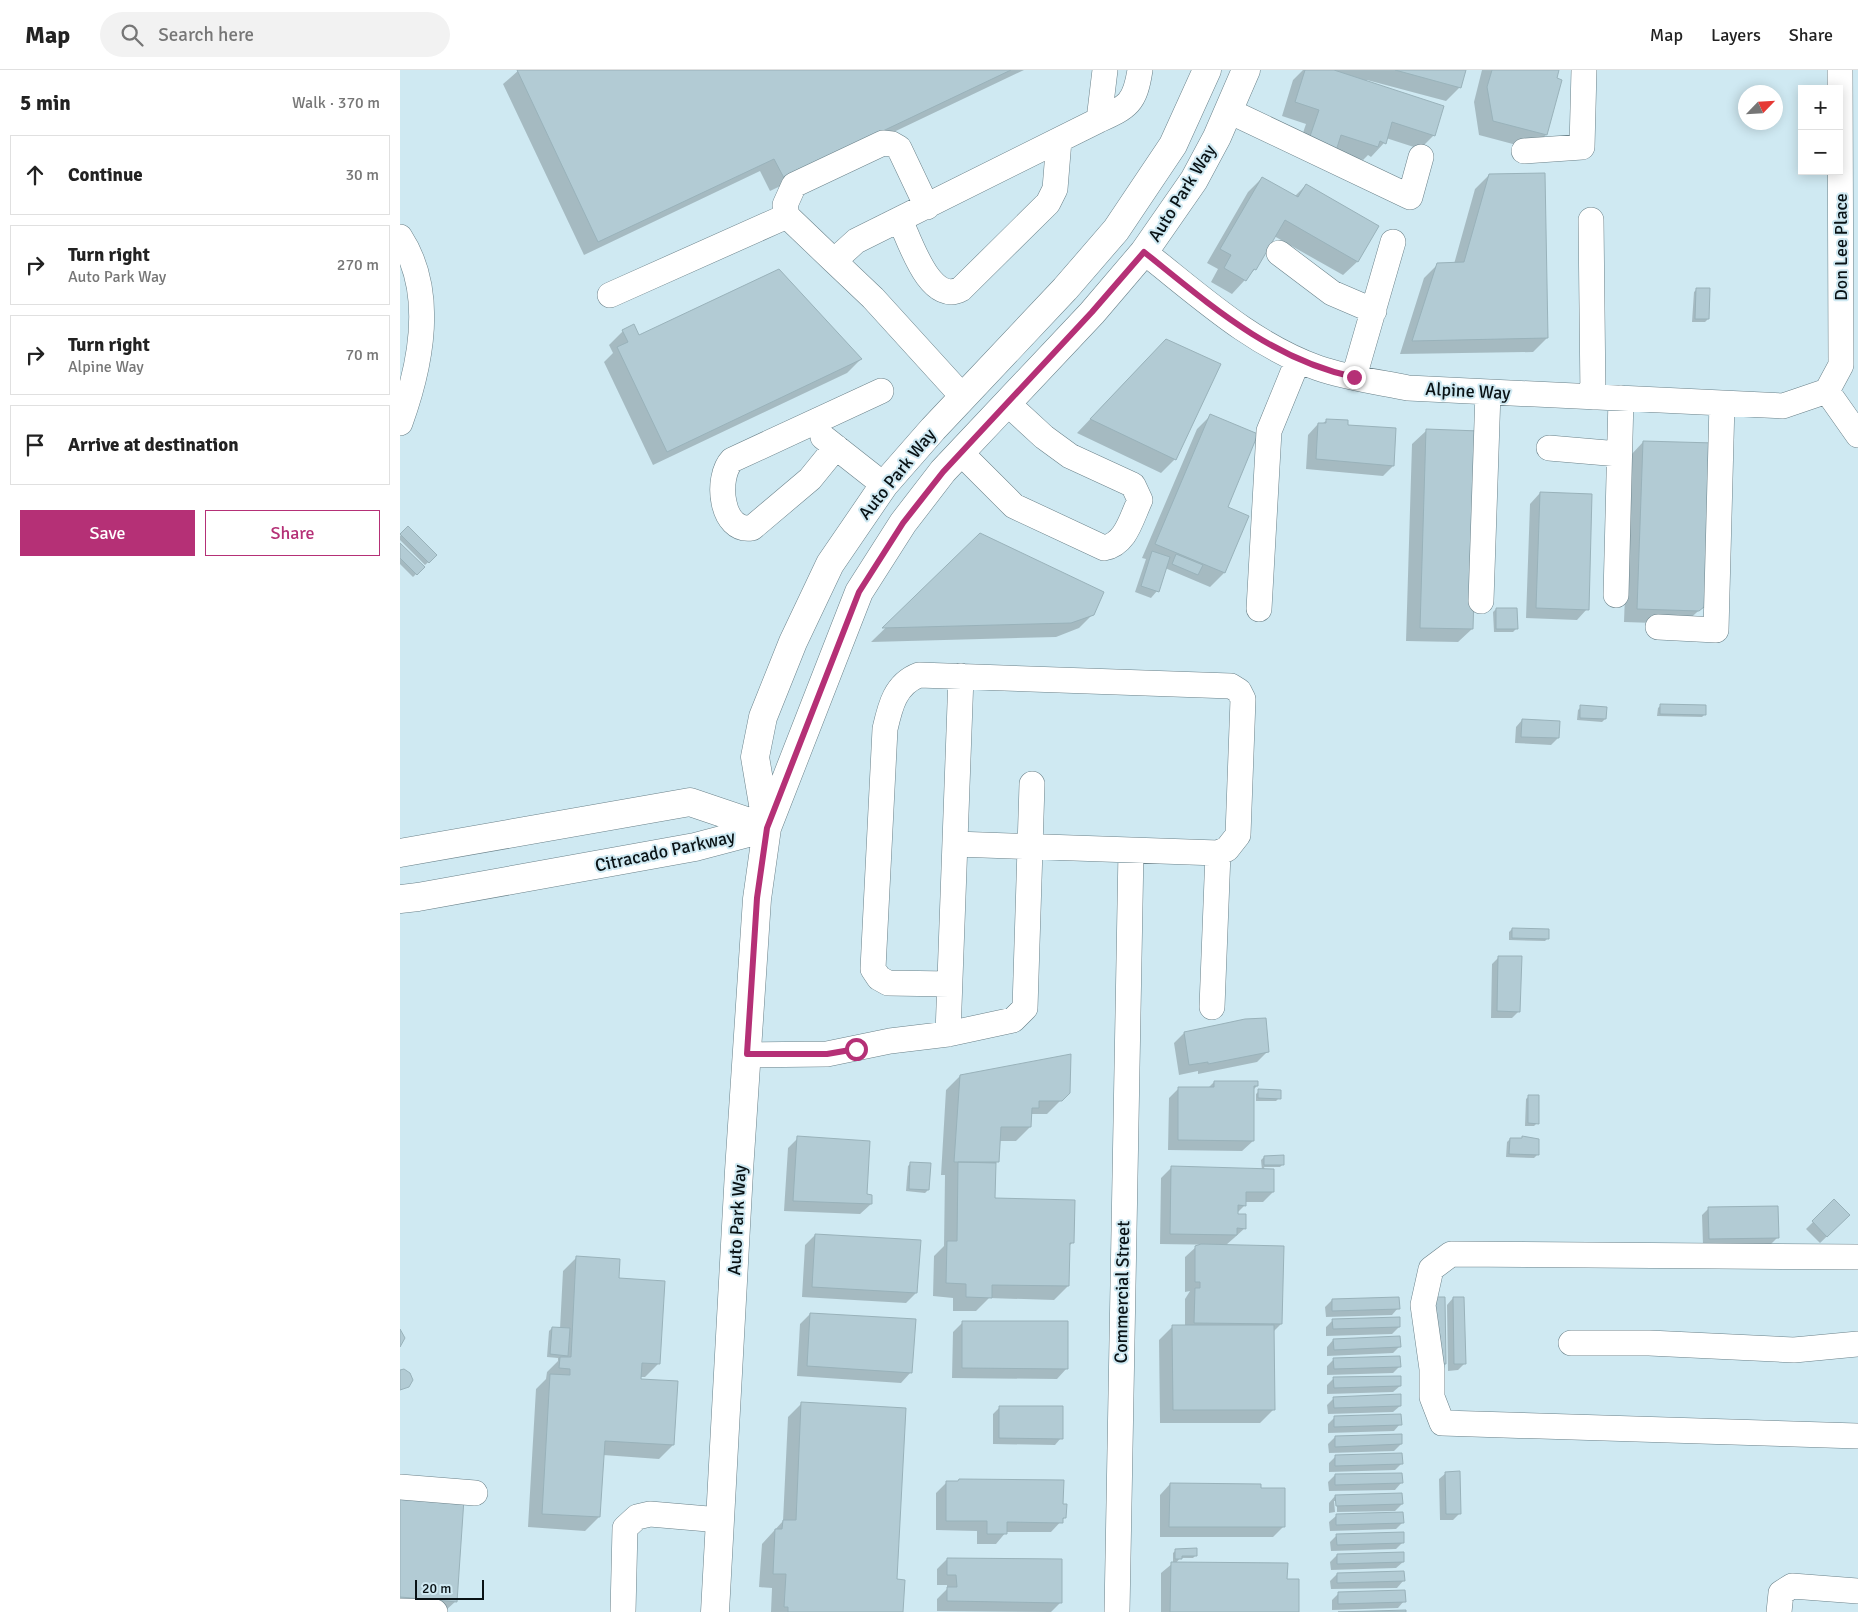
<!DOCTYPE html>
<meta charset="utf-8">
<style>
:root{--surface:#fff;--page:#f2f2f2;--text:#222;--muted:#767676;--line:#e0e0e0;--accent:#b53076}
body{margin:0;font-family:Signika,sans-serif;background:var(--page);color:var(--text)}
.controls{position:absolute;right:15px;top:15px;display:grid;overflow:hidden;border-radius:0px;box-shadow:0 2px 12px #0003}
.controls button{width:45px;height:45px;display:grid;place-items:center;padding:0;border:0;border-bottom:1px solid var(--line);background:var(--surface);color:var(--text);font:25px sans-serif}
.compass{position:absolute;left:1338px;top:15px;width:45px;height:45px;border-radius:50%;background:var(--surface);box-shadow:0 2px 12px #0003;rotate:65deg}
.scale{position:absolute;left:15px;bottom:12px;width:69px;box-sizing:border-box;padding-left:5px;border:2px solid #091215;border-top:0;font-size:14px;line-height:18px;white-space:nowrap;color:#091215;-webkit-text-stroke:4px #cfe9f2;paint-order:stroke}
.stop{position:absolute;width:15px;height:15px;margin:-11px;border:4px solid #b53076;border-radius:50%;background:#fff}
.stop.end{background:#b53076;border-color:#fff;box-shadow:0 1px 5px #0008}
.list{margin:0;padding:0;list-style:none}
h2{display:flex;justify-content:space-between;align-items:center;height:65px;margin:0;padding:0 20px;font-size:21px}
h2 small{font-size:16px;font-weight:400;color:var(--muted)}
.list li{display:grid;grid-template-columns:32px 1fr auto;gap:15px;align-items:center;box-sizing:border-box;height:80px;margin:0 10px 10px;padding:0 10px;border:1px solid var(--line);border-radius:0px}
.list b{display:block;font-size:19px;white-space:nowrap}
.list p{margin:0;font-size:16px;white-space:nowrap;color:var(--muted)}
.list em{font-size:16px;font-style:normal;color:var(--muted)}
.actions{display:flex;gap:10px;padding:15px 20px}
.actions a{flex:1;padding:11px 0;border:1px solid var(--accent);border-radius:0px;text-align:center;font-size:18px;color:var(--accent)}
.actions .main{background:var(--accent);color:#fff}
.icon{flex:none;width:28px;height:28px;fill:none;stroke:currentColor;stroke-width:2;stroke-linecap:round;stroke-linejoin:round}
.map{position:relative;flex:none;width:1458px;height:1542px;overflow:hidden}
header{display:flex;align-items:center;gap:30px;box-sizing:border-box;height:70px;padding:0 25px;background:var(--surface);border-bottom:1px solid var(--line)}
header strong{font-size:24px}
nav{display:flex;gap:28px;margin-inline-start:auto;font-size:18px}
.search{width:350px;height:45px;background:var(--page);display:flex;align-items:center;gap:12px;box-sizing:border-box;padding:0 18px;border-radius:28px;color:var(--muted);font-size:19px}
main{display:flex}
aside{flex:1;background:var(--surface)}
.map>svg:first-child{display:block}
.shadow{fill:#0003}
.building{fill:#b2cbd4;stroke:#99b2ba}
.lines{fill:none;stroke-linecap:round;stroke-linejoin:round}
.minor-casing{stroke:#6a8189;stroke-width:26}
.major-casing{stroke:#6a8189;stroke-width:29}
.minor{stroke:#fff;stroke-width:25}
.major{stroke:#fff;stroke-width:28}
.route{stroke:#b53076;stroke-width:6}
.labels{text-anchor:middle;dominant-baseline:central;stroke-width:4;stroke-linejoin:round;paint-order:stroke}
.street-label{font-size:18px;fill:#091215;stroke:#cfe9f2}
</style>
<header>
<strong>Map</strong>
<div class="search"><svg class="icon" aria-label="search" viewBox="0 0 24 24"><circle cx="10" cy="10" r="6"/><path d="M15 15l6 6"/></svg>Search here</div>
<nav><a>Map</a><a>Layers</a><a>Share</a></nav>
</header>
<main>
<aside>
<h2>5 min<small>Walk · 370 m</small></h2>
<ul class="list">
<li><svg class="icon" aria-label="ahead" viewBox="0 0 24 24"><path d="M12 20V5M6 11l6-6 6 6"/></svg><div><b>Continue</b></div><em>30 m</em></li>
<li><svg class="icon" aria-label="right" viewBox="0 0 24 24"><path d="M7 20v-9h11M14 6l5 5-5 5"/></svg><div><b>Turn right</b><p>Auto Park Way</p></div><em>270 m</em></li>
<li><svg class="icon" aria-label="right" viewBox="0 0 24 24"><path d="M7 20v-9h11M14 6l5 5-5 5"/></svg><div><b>Turn right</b><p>Alpine Way</p></div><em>70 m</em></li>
<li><svg class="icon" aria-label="arrive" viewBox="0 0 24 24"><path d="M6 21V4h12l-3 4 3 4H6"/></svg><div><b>Arrive at destination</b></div></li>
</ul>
<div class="actions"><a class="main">Save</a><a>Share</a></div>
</aside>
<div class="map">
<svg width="1458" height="1542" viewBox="0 0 1458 1542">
<rect width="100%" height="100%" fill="#cfe9f2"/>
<path class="shadow" d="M 119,0 L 624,0 L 370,121 L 360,101 L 184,185 L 103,14 Z
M 903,0 L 1065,0 L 1060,17 L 1046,31 L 967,10 L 966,12 L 1034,65 L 1020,79 L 986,68 L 984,73 L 971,87 L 968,85 L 963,90 L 934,81 L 895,86 L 906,54 L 882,46 L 893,10 Z
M 1082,0 L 1158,0 L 1155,9 L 1160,10 L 1146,65 L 1132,79 L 1079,65 L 1074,32 Z
M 1089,105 L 1147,268 L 1133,282 L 1000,284 L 1024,208 L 1038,194 L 1054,194 L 1075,119 Z
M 862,108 L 894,127 L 906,115 L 977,156 L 957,192 L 943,205 L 874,166 L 855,199 L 832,224 L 811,212 L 818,199 L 807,193 L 848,122 Z
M 1297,219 L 1308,249 L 1305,252 L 1292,252 L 1294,222 Z
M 223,261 L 238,267 L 461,289 L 447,303 L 253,395 L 204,292 L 213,283 L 209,275 Z
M 752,284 L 775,389 L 761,403 L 677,363 Z
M 811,345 L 826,437 L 847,446 L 824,503 L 810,517 L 765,498 L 757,521 L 751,528 L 735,522 L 746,489 L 742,488 L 797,359 Z
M 927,350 L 993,396 L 983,406 L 906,399 L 908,365 L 918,354 L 922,354 Z
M 1026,361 L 1072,559 L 1058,572 L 1006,571 L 1012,374 Z
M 1243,372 L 1307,533 L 1284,554 L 1224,552 L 1230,386 Z
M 1140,423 L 1187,539 L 1177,550 L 1126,548 L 1130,434 Z
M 8,457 L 36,485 L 25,495 L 0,470 L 0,466 Z
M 581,465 L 693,544 L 679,558 L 656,567 L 471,572 Z
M 0,475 L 23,497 L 13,507 L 0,494 Z
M 1096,539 L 1116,559 L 1113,562 L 1094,562 L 1093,542 Z
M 1261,635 L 1305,644 L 1302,647 L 1257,646 L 1258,638 Z
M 1181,637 L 1205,649 L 1202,652 L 1177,650 L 1178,640 Z
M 1122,650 L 1158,668 L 1151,675 L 1115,673 L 1116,657 Z
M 1112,859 L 1148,868 L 1145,871 L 1109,870 L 1109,862 Z
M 1099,887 L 1119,941 L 1112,948 L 1091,948 L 1092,894 Z
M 784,963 L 867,982 L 857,992 L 798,1004 L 798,1001 L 779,1005 L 774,973 Z
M 560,1006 L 669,1022 L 647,1044 L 631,1044 L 630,1057 L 616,1071 L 599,1071 L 598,1091 L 595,1094 L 594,1129 L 673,1172 L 669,1176 L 668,1216 L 654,1230 L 589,1228 L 576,1241 L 553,1241 L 553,1228 L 533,1226 L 534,1186 L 544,1176 L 545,1105 L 541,1105 L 546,1020 Z
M 814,1012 L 857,1016 L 853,1020 L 853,1071 L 842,1081 L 768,1080 L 769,1028 L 779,1018 L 808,1018 Z
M 859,1021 L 879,1028 L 876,1031 L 856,1031 L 856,1024 Z
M 1129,1026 L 1137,1053 L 1134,1056 L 1125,1056 L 1126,1029 Z
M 398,1068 L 465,1126 L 471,1134 L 460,1144 L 384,1141 L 388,1078 Z
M 1110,1069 L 1137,1085 L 1134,1088 L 1106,1087 L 1107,1072 Z
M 864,1087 L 883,1094 L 880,1097 L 864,1097 L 873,1122 L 863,1132 L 845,1132 L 845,1135 L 837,1143 L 845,1158 L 834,1168 L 826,1175 L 760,1174 L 761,1108 L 772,1097 L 862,1100 L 861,1090 Z
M 511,1093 L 528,1120 L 525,1123 L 506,1121 L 508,1096 Z
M 1434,1131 L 1449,1145 L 1420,1173 L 1406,1159 Z
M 1309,1138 L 1378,1167 L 1371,1174 L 1303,1175 L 1302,1145 Z
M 415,1165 L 516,1223 L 506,1233 L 402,1227 L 405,1175 Z
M 796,1177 L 881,1254 L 873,1262 L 874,1339 L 860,1353 L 760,1353 L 759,1270 L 773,1256 L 785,1256 L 785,1229 L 790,1221 L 785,1222 L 785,1187 Z
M 177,1187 L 217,1209 L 259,1293 L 245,1307 L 240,1307 L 273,1375 L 259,1389 L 203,1385 L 199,1447 L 185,1461 L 128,1457 L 136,1319 L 146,1309 L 147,1302 L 158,1291 L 158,1288 L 147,1287 L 149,1261 L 152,1258 L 160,1259 L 163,1201 Z
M 1053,1228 L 1064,1294 L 1058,1300 L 1048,1301 L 1047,1235 Z
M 932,1230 L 998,1238 L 992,1245 L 926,1247 L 925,1237 Z
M 410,1244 L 511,1302 L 501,1313 L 397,1306 L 400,1254 Z
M 933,1250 L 999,1257 L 992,1264 L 926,1266 L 926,1257 Z
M 563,1252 L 667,1298 L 657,1309 L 552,1308 L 553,1262 Z
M 933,1270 L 1000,1276 L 993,1283 L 927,1286 L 927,1277 Z
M 934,1289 L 1000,1296 L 993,1303 L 927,1305 L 927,1296 Z
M 934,1308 L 1000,1316 L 993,1322 L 927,1324 L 927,1315 Z
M 934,1328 L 1000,1336 L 993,1342 L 928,1344 L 927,1335 Z
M 401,1334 L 496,1510 L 502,1542 L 371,1542 L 372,1518 L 359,1517 L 362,1474 L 383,1451 L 388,1347 Z
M 600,1337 L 661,1368 L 655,1375 L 593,1374 L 593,1344 Z
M 934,1348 L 1000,1354 L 994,1361 L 928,1363 L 928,1354 Z
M 935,1367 L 1001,1374 L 994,1381 L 929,1383 L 928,1374 Z
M 935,1387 L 1001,1394 L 995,1400 L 929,1402 L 929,1393 Z
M 1046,1403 L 1060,1443 L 1053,1450 L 1040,1450 L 1039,1409 Z
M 935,1405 L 1001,1413 L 995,1420 L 929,1421 L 928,1412 Z
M 547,1412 L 557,1412 L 662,1435 L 665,1447 L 651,1462 L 606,1462 L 596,1474 L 577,1474 L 577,1461 L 536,1460 L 536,1423 Z
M 770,1414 L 860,1419 L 884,1456 L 873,1467 L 760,1467 L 760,1425 Z
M 935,1426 L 1002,1434 L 995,1441 L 937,1442 L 937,1431 L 934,1431 L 935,1442 L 929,1443 L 929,1433 Z
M 0,1428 L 56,1531 L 45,1541 L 0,1538 Z
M 936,1446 L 1002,1453 L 996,1459 L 930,1461 L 929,1452 Z
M 937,1465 L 1003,1472 L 996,1479 L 931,1481 L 930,1472 Z
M 776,1480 L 796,1485 L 793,1488 L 780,1488 L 776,1493 L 886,1510 L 897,1542 L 761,1542 L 761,1503 L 773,1493 L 773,1483 Z
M 937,1485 L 1003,1492 L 996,1498 L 931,1500 L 930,1492 Z
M 547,1489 L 660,1533 L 651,1542 L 537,1541 L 537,1529 L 547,1519 L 547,1515 L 537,1515 L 537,1499 Z
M 937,1504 L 1003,1511 L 997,1518 L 931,1519 L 930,1511 Z
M 938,1524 L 1004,1531 L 998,1538 L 932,1540 L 932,1530 Z"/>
<path class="building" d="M 117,0 L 611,0 L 384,108 L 374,89 L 198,172 Z
M 905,0 L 934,0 L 1044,36 L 1035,66 L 992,52 L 986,74 L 980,71 L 978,77 L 941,65 L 936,81 L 908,72 L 919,40 L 895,32 Z
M 995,0 L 1066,0 L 1061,18 Z
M 1092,0 L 1159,0 L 1157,8 L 1162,10 L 1147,65 L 1093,51 L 1087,17 Z
M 1145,103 L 1148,268 L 1012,271 L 1037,193 L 1064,192 L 1089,104 Z
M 862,107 L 898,127 L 906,114 L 979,156 L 958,192 L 885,150 L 856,200 L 854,199 L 846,211 L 824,198 L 831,185 L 820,179 Z
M 379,199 L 462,289 L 267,382 L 217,277 L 228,272 L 222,260 L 234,254 L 239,265 Z
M 1296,218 L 1310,218 L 1309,249 L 1295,249 Z
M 766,269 L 821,294 L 776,390 L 690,349 Z
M 810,344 L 858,364 L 828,437 L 849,446 L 825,503 L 755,474 Z
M 926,349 L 948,350 L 948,355 L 996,358 L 994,396 L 916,389 L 918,353 L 926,353 Z
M 1026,359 L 1079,361 L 1073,559 L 1020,558 Z
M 1243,371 L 1314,373 L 1309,533 L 1299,541 L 1237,539 Z
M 1140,422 L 1192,424 L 1189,540 L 1136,538 Z
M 8,456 L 37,485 L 29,493 L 0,464 Z
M 580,463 L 704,522 L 694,545 L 671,553 L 482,558 Z
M 0,473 L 25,497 L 17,505 L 0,488 Z
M 752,481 L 770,487 L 759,522 L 741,516 Z
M 776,484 L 803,495 L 798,505 L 772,494 Z
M 1096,538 L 1117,538 L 1118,559 L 1096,559 Z
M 1260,634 L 1306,635 L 1306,645 L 1260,644 Z
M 1180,635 L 1207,637 L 1206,649 L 1180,648 Z
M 1122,649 L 1160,651 L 1159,668 L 1121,667 Z
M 1112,858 L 1149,859 L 1149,869 L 1112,868 Z
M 1098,886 L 1122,886 L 1120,942 L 1097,941 Z
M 866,948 L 869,982 L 808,994 L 808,992 L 789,995 L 784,962 L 845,949 Z
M 671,984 L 670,1023 L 662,1031 L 639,1031 L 639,1038 L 632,1038 L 631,1057 L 601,1057 L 599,1092 L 554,1092 L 560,1005 Z
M 814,1011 L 858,1011 L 858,1016 L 854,1016 L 854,1071 L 778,1070 L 778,1017 L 814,1017 Z
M 858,1019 L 881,1020 L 881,1029 L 858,1028 Z
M 1128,1025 L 1139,1025 L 1139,1054 L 1128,1053 Z
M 397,1066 L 470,1071 L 467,1124 L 472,1125 L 472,1134 L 393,1131 Z
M 1122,1066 L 1139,1069 L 1139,1085 L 1109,1084 L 1110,1068 L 1122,1068 Z
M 884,1085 L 884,1095 L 864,1095 L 864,1086 Z
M 510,1092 L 531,1093 L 529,1120 L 509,1119 Z
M 558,1092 L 596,1093 L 595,1128 L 675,1130 L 674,1173 L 670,1173 L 669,1216 L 592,1215 L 592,1228 L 566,1227 L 566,1214 L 546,1213 L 547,1171 L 557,1171 Z
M 771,1096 L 874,1099 L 874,1122 L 846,1122 L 846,1136 L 838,1135 L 838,1144 L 846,1144 L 846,1159 L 837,1158 L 837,1165 L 770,1164 Z
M 1434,1129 L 1450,1145 L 1427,1167 L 1412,1151 Z
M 1378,1136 L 1379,1168 L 1309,1169 L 1308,1137 Z
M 415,1164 L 521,1170 L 517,1223 L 412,1217 Z
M 801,1174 L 884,1176 L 882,1254 L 794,1253 L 795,1218 L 800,1218 L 800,1212 L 795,1212 L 795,1176 Z
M 176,1186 L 220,1189 L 219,1208 L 265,1211 L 260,1294 L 242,1293 L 241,1309 L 278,1311 L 274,1375 L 205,1371 L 200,1447 L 142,1444 L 150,1304 L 170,1305 L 170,1299 L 159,1298 L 160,1287 L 171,1287 Z
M 999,1227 L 1000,1239 L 932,1241 L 932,1229 Z
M 1033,1227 L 1045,1227 L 1046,1294 L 1035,1294 Z
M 1053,1227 L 1064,1227 L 1066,1294 L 1054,1294 Z
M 410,1243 L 516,1249 L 512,1303 L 407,1296 Z
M 1000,1247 L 1000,1257 L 933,1259 L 932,1249 Z
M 562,1251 L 668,1251 L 668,1299 L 562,1298 Z
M 772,1255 L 874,1255 L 875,1340 L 773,1340 Z
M 152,1257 L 170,1258 L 168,1286 L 150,1284 Z
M 0,1259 L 5,1268 L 0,1277 Z
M 1000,1266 L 1001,1277 L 934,1280 L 933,1269 Z
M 1000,1286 L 1001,1297 L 934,1299 L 933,1288 Z
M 4,1299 L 10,1303 L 13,1310 L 9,1317 L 0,1320 L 0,1300 Z
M 1001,1306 L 1001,1316 L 934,1318 L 933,1307 Z
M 1001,1324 L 1001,1336 L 934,1338 L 933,1327 Z
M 401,1332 L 506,1338 L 497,1509 L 505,1510 L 503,1542 L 388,1542 L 388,1537 L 384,1537 L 386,1504 L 373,1504 L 375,1459 L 382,1459 L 383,1450 L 396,1450 Z
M 599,1336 L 663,1336 L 663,1369 L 599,1368 Z
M 1001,1344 L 1002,1355 L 934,1357 L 934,1346 Z
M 1002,1364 L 1002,1374 L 935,1377 L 935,1366 Z
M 1002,1383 L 1003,1394 L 935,1396 L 935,1385 Z
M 1060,1401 L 1061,1444 L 1046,1444 L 1045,1402 Z
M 1002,1403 L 1003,1413 L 935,1415 L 935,1404 Z
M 559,1409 L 664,1410 L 663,1434 L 667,1434 L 666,1448 L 663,1448 L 663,1453 L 607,1452 L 607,1464 L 587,1464 L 587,1451 L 546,1451 L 546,1411 L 558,1411 Z
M 770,1413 L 861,1414 L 861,1418 L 885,1418 L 885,1457 L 769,1457 Z
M 1002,1423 L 1003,1434 L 936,1436 L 935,1425 Z
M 0,1425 L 64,1429 L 57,1532 L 0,1527 Z
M 1003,1442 L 1004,1453 L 936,1455 L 936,1444 Z
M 1004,1462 L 1004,1473 L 937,1475 L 936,1464 Z
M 797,1478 L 797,1486 L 782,1486 L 782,1489 L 775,1489 L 775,1479 Z
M 1004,1482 L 1004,1492 L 937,1494 L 937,1484 Z
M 547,1488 L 662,1489 L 662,1533 L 547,1531 L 547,1517 L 557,1517 L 556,1505 L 547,1505 Z
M 771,1492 L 888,1493 L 887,1509 L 899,1509 L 899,1542 L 770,1542 Z
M 1004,1501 L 1005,1511 L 937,1513 L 937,1503 Z
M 1005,1520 L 1006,1532 L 938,1534 L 938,1522 Z
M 1006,1540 L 1006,1542 L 938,1542 Z"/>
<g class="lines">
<defs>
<path id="minor" d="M 829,41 L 1010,127 L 1021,87
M 699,50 C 728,37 735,33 740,0
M 1124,81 L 1182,77 L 1184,0
M 500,150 C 510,171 530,236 561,219 L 648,133 L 655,119 L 659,70
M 1191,150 L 1193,327
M 0,167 C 36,222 21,295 0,353
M 744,182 C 799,225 851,274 918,298 C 947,308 978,312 1008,318 L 1383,336 L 1427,321
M 879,183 L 932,223 L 974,241
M 434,191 L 387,146 L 385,135 L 394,115 L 483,73 L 492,74 L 499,78 L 527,137
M 210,225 L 387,146
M 954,307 L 993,172
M 1427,321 L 1441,295 L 1440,0
M 1427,321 L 1458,365
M 563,327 L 473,228 L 434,191 L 456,171 L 699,50 L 705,0
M 423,367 L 484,415
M 436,377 L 410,409 L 352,458 C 321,463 315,408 332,390 L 481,321
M 1149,378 L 1219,384
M 561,383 L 614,436 L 704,478 C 726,474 731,449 740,430 L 733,415 L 670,386 L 644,367 L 607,333
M 1216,525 L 1221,328
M 1081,531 L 1088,322
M 859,539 L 869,361 L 898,290
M 1258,557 L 1316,560 L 1322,333
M 549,914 L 488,913 L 479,908 L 473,899 L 485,659 C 490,637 495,614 519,605 L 831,616 L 839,621 L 843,629 L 838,765 L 827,779 L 818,783 L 555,774
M 812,937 L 818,783
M 548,964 L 561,606
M 347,985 L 427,984 L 490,971 L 548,964 L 613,950 L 625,938 L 632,714
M 1458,1187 L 1051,1184 L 1031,1199 L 1023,1235 L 1032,1299 L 1032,1327 L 1042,1353 L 1458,1366
M 1171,1273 L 1249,1273 L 1394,1280 L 1458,1274
M 0,1417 L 75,1423
M 0,1541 L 35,1542
M 223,1542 L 225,1458 L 237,1447 L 250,1444 L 320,1450
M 717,1542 L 731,780
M 1379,1542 L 1381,1523 L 1392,1516 L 1458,1521"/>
<path id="major" d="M 367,758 L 355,687 L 363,647 L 393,572 L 430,494 L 484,415 L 533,359 L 665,219 L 716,160 L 773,75 L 807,0
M 0,783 L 290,732 L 367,758
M 0,829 L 18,827 L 295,777 L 367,758
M 315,1542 L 339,1101 L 357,829 L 367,758 L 459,522 L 503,453 L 543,401 L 692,243 L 744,182 L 794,110 L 817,67 L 846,0"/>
</defs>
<use href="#minor" class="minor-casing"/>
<use href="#major" class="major-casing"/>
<use href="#minor" class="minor"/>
<use href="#major" class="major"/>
</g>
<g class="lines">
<path class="route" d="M 456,979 L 427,984 L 347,984 L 357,828 L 367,758 L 459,522 L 503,453 L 543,402 L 692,242 L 744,182 C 809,234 870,289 954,307"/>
</g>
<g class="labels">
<g class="street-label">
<text transform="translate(782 123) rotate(-58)">Auto Park Way</text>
<text transform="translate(1441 177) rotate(-90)">Don Lee Place</text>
<text transform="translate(1068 321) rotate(3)">Alpine Way</text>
<text transform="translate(497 404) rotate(-51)">Auto Park Way</text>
<text transform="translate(265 781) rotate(-12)">Citracado Parkway</text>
<text transform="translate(337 1150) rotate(-87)">Auto Park Way</text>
<text transform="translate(722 1222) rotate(-89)">Commercial Street</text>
</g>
</g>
</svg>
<div class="controls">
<button>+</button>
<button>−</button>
</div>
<svg class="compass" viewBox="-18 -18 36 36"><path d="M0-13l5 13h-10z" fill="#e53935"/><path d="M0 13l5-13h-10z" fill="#767676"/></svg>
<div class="scale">20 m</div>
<div class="stop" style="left:456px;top:979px"></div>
<div class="stop end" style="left:954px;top:307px"></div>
</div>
</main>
